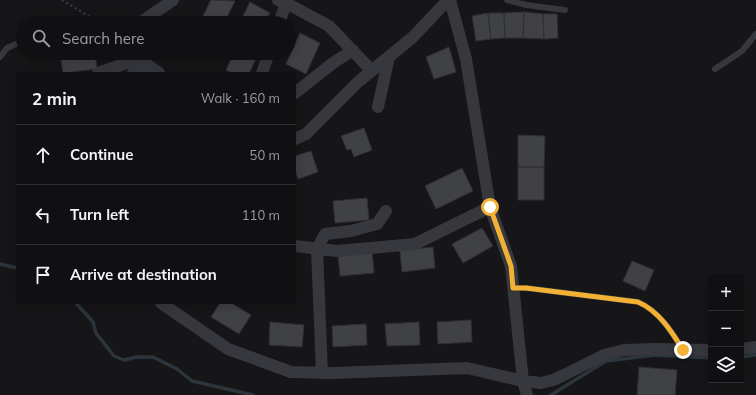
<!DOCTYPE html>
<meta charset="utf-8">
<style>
:root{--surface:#101012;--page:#1e1e20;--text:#f1f3f6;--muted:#9c9d9f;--line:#303032}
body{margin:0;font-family:Mulish,sans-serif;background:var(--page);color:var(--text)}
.controls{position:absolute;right:12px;bottom:12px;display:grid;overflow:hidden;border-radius:0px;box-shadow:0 2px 10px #0003}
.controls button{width:36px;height:36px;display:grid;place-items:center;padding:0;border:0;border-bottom:1px solid var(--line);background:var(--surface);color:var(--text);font:20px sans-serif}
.stop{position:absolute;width:12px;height:12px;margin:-9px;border:3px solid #f2b134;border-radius:50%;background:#fff}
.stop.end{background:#f2b134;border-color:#fff;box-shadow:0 1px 4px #0008}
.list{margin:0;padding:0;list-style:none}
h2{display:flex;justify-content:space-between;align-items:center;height:52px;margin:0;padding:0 16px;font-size:17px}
h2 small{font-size:13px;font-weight:400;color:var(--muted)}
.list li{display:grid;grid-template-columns:26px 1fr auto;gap:12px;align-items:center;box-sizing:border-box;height:60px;padding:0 16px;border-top:1px solid var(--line)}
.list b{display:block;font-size:15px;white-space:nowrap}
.list em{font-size:13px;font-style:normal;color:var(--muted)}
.icon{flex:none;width:22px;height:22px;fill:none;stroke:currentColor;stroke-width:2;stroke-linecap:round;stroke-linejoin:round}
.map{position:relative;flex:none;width:756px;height:395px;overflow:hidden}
.search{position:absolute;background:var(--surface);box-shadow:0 2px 10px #0003;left:16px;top:16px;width:280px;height:44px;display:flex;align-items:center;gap:10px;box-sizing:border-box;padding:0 14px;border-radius:22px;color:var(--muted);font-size:15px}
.panel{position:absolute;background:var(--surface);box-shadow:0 2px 10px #0003;left:16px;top:72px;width:280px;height:232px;border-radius:0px}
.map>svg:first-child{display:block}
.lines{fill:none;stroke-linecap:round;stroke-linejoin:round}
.stream{stroke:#2c353c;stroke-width:3.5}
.building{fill:#404145;stroke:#303034}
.path{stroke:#3d3f44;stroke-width:2;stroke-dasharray:2 3;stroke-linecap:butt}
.service{stroke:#37383d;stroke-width:6}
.minor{stroke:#37383d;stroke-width:12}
.route{stroke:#f2b134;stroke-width:5}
</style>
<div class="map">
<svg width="756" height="395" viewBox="0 0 756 395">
<rect width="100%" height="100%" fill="#161618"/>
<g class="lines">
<path class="stream" d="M 0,264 L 17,268
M 76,303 L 93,322 L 96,333 L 114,356 L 124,360 L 137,357 L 153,357 L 177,369 L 192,381 L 253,395
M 741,357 L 756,355
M 551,395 L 606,361 L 655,355 L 711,358"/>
</g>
<path class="building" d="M 211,0 L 235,1 L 224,23 L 203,23 L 200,22 Z
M 250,2 L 270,13 L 264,23 L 240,22 Z
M 524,12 L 543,14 L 544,39 L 523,38 Z
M 524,12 L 523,38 L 505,38 L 504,13 Z
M 488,13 L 504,13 L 505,38 L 491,39 Z
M 488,13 L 491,39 L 476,41 L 472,16 Z
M 543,14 L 557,14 L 558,38 L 544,39 Z
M 300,33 L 320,43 L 306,74 L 286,64 Z
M 449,47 L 456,72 L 434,79 L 426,57 Z
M 60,53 L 95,53 L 97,69 L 63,73 Z
M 234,53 L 259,53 L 249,73 L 232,73 L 226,70 Z
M 364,128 L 372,150 L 354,157 L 351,149 L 347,150 L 341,136 Z
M 518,135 L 545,136 L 544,167 L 518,167 Z
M 311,151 L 318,172 L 298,179 L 295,170 L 295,156 Z
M 518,167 L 544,167 L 544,200 L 518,200 Z
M 462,168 L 473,191 L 436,209 L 425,186 Z
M 367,198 L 369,220 L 335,223 L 333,201 Z
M 482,228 L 493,246 L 463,263 L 452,244 Z
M 433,247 L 435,268 L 402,272 L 400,251 Z
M 372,251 L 374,273 L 340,276 L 338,254 Z
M 632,261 L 654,270 L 645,291 L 623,281 Z
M 220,303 L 231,303 L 251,315 L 239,334 L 211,317 Z
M 471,320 L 472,342 L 438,344 L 437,322 Z
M 270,322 L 304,325 L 302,347 L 269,345 Z
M 419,322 L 420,345 L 387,346 L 385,324 Z
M 366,324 L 367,345 L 333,347 L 332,326 Z
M 639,367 L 677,370 L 675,395 L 637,395 Z"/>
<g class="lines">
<path class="path" d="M 62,0 L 100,23"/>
<path class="service" d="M 507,0 L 526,5 L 565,10
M 0,57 L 7,48 L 23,41
M 715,69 L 742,51 L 756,34
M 513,288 L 526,288 L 638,302 C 659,311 672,332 683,350"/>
<path class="minor" d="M 278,0 L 286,3 L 329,26 L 372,71
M 450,0 L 466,59 L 490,207 L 511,266 L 523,381 L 527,395
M 140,23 L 173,0
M 279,23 L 286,3
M 132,54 L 159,73
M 98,73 L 138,59
M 133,73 L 148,66
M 262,73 L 269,53
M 295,93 L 333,63 L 353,50
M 378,107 L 389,57
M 295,139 L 306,134 L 358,82 L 413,37 L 448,0
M 295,246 L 337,251 L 415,244 L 490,207
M 161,303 L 228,349 L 291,372 L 333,373 L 467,368 L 523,381 L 541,383 L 553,380 L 566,374 L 604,355 L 624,350 L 654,349 L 711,350
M 741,349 L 756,347
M 322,373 L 317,249 L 325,234 L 351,231 L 377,224 L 386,211"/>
</g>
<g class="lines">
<path class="route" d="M 490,207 L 511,266 L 513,288 L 526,288 L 638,302 C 659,311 672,332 683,350"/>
</g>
</svg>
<div class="controls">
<button>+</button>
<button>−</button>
<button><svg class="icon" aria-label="layers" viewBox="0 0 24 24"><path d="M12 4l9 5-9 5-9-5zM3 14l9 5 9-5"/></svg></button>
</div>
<div class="stop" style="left:490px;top:207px"></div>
<div class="stop end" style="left:683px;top:350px"></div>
<div class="search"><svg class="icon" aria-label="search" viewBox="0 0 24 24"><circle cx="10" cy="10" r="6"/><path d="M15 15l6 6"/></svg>Search here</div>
<section class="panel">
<h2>2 min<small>Walk · 160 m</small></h2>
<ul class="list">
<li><svg class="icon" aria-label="ahead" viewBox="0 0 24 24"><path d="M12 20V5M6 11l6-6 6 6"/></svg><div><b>Continue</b></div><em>50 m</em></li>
<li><svg class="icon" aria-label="left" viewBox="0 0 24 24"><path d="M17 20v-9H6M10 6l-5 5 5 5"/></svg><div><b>Turn left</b></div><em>110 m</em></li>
<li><svg class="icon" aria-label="arrive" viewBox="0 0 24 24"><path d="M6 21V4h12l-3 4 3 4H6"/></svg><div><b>Arrive at destination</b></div></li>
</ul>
</section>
</div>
